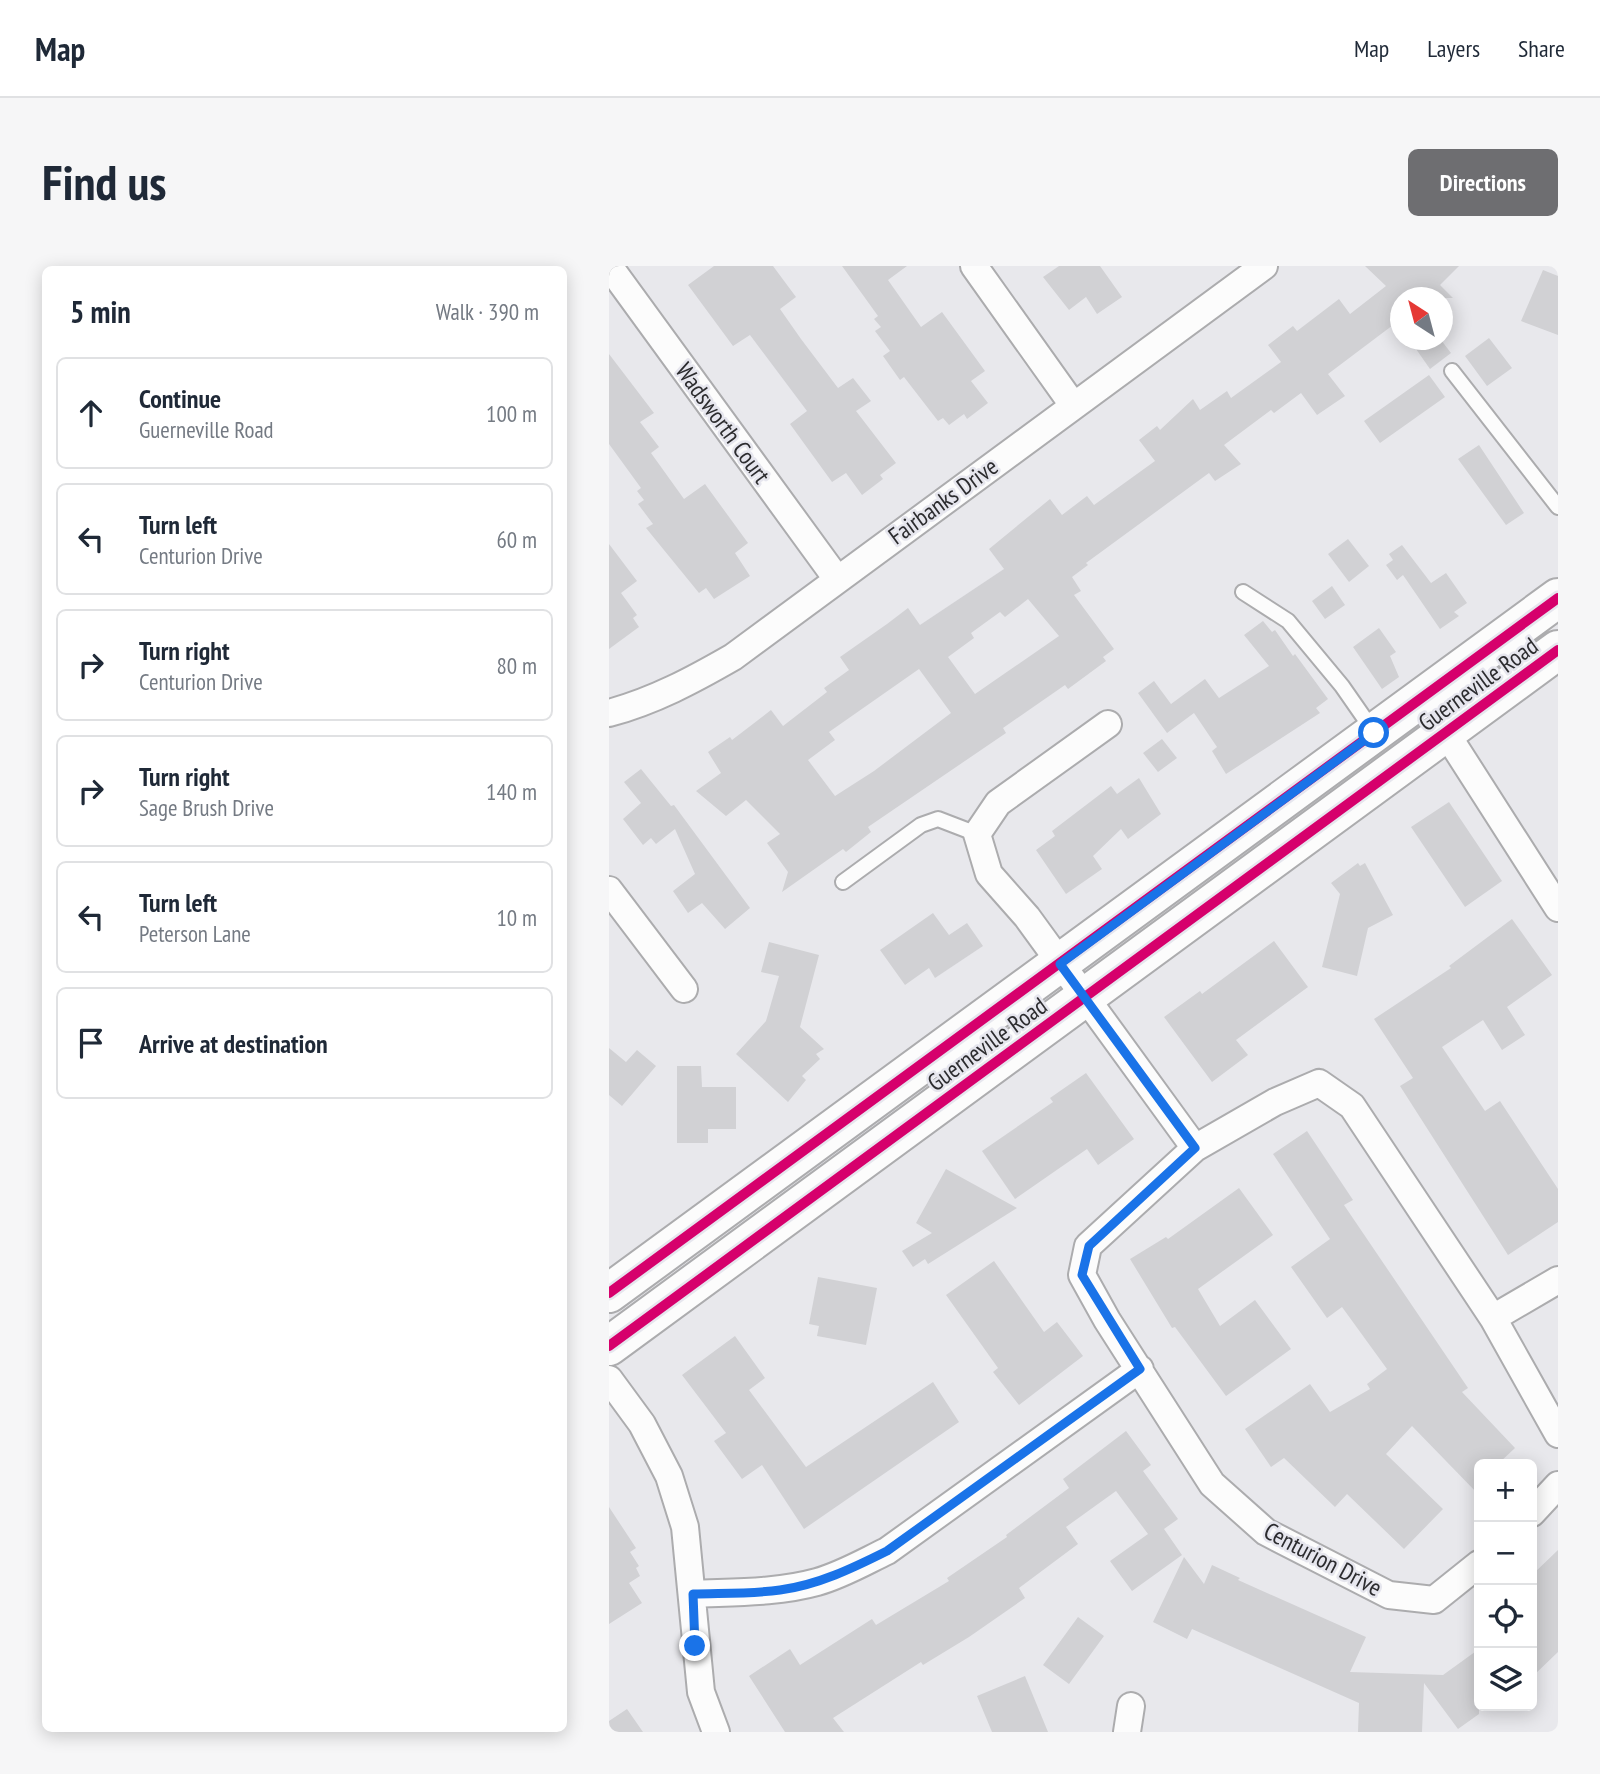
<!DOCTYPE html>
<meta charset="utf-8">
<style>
:root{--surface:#fff;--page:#f6f6f7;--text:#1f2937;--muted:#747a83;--line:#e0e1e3;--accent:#6e6e71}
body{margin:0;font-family:"PT Sans Narrow",sans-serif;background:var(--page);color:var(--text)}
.controls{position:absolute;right:21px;bottom:21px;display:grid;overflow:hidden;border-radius:10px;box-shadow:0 4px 18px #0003}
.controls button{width:63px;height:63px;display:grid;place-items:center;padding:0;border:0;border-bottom:2px solid var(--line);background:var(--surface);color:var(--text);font:35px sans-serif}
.compass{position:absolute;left:781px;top:21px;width:63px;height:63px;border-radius:50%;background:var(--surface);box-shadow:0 4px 18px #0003;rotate:324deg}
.stop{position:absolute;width:21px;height:21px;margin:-16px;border:5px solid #1a73e8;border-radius:50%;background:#fff}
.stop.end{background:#1a73e8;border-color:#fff;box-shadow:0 2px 7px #0008}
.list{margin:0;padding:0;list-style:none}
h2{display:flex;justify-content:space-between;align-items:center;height:91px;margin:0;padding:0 28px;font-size:30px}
h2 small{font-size:23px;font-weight:400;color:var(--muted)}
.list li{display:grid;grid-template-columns:46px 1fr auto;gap:21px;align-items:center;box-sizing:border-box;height:112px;margin:0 14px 14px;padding:0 14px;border:2px solid var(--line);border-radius:10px}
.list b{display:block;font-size:26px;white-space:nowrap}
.list p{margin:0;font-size:23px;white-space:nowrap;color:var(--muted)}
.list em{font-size:23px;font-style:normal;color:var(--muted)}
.icon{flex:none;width:38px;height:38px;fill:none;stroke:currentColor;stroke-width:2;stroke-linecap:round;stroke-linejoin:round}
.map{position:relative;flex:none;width:949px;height:1466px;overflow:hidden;border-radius:10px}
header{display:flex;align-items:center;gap:42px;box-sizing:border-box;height:98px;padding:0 35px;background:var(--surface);border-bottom:2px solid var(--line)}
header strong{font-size:33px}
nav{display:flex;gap:38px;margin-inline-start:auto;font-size:24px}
.intro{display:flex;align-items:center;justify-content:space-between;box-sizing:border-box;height:168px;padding:0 42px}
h1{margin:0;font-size:49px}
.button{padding:18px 32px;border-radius:10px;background:var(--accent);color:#fff;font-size:24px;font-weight:700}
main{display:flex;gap:42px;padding:0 42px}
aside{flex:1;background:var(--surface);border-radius:10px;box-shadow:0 4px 18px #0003}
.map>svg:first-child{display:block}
.building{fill:#d1d1d4;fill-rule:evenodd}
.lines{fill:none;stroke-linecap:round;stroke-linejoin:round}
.lane-casing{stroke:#acacae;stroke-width:18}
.street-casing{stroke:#acacae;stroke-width:30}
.secondary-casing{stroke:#acacae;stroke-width:42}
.lane{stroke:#fcfcfc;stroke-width:14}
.street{stroke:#fcfcfc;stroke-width:26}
.secondary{stroke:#fcfcfc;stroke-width:38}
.cycleway-casing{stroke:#e6e6ee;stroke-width:15}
.cycleway{stroke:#d6006c;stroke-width:10}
.route{stroke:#1a73e8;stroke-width:9}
.labels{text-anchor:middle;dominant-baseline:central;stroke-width:5;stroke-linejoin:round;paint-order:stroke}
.street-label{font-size:24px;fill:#2c2c2f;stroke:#e6e6ee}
</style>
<header>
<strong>Map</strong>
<nav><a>Map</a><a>Layers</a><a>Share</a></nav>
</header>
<div class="intro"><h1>Find us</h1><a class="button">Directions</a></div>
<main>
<aside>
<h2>5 min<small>Walk · 390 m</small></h2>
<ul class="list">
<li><svg class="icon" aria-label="ahead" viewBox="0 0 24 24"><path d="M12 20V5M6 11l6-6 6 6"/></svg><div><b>Continue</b><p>Guerneville Road</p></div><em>100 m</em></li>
<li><svg class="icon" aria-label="left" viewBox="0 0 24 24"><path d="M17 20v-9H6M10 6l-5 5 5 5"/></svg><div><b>Turn left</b><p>Centurion Drive</p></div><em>60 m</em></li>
<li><svg class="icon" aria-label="right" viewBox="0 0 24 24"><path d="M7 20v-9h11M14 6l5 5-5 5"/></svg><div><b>Turn right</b><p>Centurion Drive</p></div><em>80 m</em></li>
<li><svg class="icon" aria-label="right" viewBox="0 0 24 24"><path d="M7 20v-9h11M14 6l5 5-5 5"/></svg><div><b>Turn right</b><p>Sage Brush Drive</p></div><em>140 m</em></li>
<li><svg class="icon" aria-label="left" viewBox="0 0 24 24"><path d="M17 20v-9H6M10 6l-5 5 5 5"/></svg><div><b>Turn left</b><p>Peterson Lane</p></div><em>10 m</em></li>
<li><svg class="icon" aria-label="arrive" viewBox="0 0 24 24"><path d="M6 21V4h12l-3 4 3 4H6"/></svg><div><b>Arrive at destination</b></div></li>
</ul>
</aside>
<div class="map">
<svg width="949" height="1466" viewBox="0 0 949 1466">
<rect width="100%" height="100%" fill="#e8e8ec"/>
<path class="building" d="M 105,0 L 164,0 L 187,31 L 171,43 L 192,73 L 229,122 L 244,112 L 262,135 L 247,145 L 287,197 L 271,209 L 274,213 L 253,229 L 237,207 L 223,216 L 181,158 L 198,145 L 141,69 L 124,80 L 79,19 Z
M 233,0 L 298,0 L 279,14 L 312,61 L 333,46 L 376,105 L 362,115 L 379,137 L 358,153 L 355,148 L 340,159 L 334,152 L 329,155 L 295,111 L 291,114 L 274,90 L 281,85 L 266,65 L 272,61 L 265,53 L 269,50 Z
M 450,0 L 491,0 L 513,31 L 488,48 L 477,31 L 460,44 L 434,11 Z
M 756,0 L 850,0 L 831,19 L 844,32 L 792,32 L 792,53 L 719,108 L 736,130 L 708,149 L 692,127 L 665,147 L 662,144 L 615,179 L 632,198 L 606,215 L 600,207 L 477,297 L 479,299 L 463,311 L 472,325 L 465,329 L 505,383 L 494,391 L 497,395 L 459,423 L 456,419 L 394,462 L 397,467 L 259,561 L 262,566 L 237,586 L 234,583 L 173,626 L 179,606 L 158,577 L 171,568 L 137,534 L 117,550 L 87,525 L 112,507 L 99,486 L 121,471 L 123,474 L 162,444 L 174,460 L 218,426 L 215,422 L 240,404 L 231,391 L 278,358 L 299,342 L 311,359 L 395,303 L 380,283 L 441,233 L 453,249 L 478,230 L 485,239 L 546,195 L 530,174 L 548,160 L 551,164 L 584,133 L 591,144 L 618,125 L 622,132 L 672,96 L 659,79 L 684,60 L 688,65 L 730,33 L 741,48 L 777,20 ZM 419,333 L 450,370 L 366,428 L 339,391 L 365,372 L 362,367 L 391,346 L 396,351 ZM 310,403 L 342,447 L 265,505 L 226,530 L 199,494 L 226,474 L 220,466 Z
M 934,4 L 949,10 L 949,69 L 912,55 Z
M 880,72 L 903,102 L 878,120 L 856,90 Z
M 820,74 L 832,74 L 842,87 L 821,103 L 807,83 Z
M 0,88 L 45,147 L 31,156 L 50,181 L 42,187 L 75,233 L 96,218 L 139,277 L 126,287 L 141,310 L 105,333 L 97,322 L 90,327 L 37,262 L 44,258 L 29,238 L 35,234 L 28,225 L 32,222 L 0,178 Z
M 820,109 L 836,131 L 771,177 L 755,155 Z
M 870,179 L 915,247 L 897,259 L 849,193 Z
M 739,273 L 760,300 L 740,316 L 719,288 Z
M 0,278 L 28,315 L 12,327 L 28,349 L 24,352 L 30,361 L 0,383 Z
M 793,279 L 822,317 L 837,307 L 858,337 L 845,346 L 850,350 L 831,363 L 794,309 L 788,314 L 777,299 L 784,294 L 780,288 Z
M 723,320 L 736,339 L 716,353 L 703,335 Z
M 654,355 L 663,366 L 666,364 L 684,390 L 686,388 L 719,433 L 707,442 L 711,447 L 617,508 L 603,485 L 608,481 L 585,447 L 558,467 L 529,427 L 545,415 L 562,438 L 596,413 L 610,432 L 660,400 L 635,369 Z
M 770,362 L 787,386 L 781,390 L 790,411 L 773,423 L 744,381 Z
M 553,473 L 568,492 L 549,506 L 534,487 Z
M 32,503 L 62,540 L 65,539 L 141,642 L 116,663 L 93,637 L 79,647 L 64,625 L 86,608 L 66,563 L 47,578 L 42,572 L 34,579 L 14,553 L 32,537 L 15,516 Z
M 530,512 L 552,548 L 519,573 L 512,563 L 484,590 L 493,603 L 457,628 L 427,584 L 446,570 L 443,565 L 502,520 L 508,528 Z
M 840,536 L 893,615 L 856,641 L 802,561 Z
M 749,597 L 751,600 L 756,597 L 784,649 L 759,662 L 748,710 L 713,701 L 731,628 L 722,617 Z
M 324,647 L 340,669 L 358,657 L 374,680 L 326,712 L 320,702 L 296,719 L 271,684 Z
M 903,653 L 943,709 L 898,741 L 916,769 L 893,784 L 874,754 L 833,781 L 876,845 L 891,835 L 949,923 L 949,956 L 899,989 L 791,820 L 804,812 L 765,753 L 842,702 L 840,700 Z
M 665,675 L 699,721 L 627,774 L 639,789 L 603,816 L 555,751 L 591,725 L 593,728 Z
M 160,676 L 210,689 L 191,761 L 215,783 L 207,788 L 211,793 L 193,810 L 197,814 L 179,836 L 127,788 L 157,755 L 170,710 L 152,706 Z
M 0,782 L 17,796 L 28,784 L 47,800 L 13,840 L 0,829 Z
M 68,800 L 92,800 L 93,821 L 127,821 L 127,863 L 99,863 L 99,877 L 68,877 Z
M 477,807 L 525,873 L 489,899 L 478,883 L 406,933 L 373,885 L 444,836 L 441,832 Z
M 698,865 L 744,934 L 735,939 L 859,1122 L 853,1126 L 906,1182 L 889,1198 L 870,1198 L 870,1229 L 803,1160 L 777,1188 L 834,1243 L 795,1283 L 738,1228 L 726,1241 L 675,1192 L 662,1201 L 636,1163 L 701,1118 L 721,1146 L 761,1123 L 758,1118 L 778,1103 L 733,1041 L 718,1052 L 682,1001 L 721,973 L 664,888 Z
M 337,903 L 408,942 L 319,998 L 316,993 L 304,1001 L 293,985 L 323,967 L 307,957 Z
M 630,922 L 664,969 L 589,1023 L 611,1060 L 646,1034 L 682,1083 L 617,1130 L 566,1061 L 563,1062 L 521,993 L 557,971 L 559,973 Z
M 385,995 L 435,1066 L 448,1056 L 474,1090 L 410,1139 L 384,1106 L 389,1102 L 337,1029 Z
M 209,1011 L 268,1022 L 257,1079 L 208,1070 L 210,1060 L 200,1058 Z
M 126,1070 L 156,1112 L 140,1124 L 197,1201 L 324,1116 L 350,1156 L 195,1263 L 153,1199 L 133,1213 L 105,1175 L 117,1167 L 73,1109 Z
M 517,1165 L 542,1199 L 534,1205 L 569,1253 L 555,1263 L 573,1289 L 523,1325 L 501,1295 L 539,1268 L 507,1225 L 457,1261 L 469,1278 L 410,1322 L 416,1332 L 360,1371 L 314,1399 L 312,1396 L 224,1452 L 235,1466 L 176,1466 L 140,1410 L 181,1383 L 191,1399 L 263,1353 L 267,1359 L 340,1315 L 338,1312 L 398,1271 L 397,1269 L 460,1222 L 454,1213 Z
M 0,1241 L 27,1282 L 21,1286 L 30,1300 L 27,1302 L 31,1310 L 20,1317 L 33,1337 L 0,1358 Z
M 949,1284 L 949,1386 L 923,1411 L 923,1309 Z
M 575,1291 L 595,1318 L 603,1299 L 631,1312 L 629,1314 L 757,1371 L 741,1406 L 834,1409 L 870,1383 L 870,1448 L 849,1463 L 815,1417 L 813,1466 L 749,1466 L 750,1437 L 583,1363 L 578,1373 L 544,1356 Z
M 469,1351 L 495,1370 L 460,1418 L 434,1399 Z
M 416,1410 L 439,1466 L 383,1466 L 368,1430 Z
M 18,1443 L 34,1466 L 0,1466 L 0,1455 Z"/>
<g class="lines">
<defs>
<path id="lane" d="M 843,105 L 949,241
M 634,326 L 679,355 L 733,420 L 765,466
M 234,616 L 312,559 L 329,553 L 368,568"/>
<path id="street" d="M 0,0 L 228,313
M 365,0 L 464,139
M 0,447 C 45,435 84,414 124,391 L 655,0
M 499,458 L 389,537 L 368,568 L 380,608 L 418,651 L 586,882
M 837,467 L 949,642
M 0,624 L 75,723
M 884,1052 L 949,1014
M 0,1113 L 33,1158 L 60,1210 L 76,1261 L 92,1426 L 107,1466
M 923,1247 L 949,1219
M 870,1298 L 825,1334 L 780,1329 L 657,1266 L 603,1218 L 498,1054 L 473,1009 L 479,980 L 586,882 L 666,836 L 710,817 L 743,840 L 884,1052 L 949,1168
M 84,1328 C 126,1326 168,1327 208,1316 C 233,1309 255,1296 278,1285 L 531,1103
M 518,1466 L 522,1440"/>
<path id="secondary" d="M 0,1027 L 949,332
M 0,1080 L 949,384"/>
</defs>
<use href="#lane" class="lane-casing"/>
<use href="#street" class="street-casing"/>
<use href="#secondary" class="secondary-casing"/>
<use href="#lane" class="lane"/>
<use href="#street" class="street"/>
<use href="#secondary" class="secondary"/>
<defs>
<path id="cycleway" d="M 0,1027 L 949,332
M 0,1080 L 949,384"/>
</defs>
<use href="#cycleway" class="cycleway-casing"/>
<use href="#cycleway" class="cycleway"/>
</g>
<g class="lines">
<path class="route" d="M 86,1380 L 84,1328 C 113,1327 143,1328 171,1324 C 209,1319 244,1302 278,1285 L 531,1103 L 473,1009 L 480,980 L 586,882 L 451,698 L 765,467"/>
</g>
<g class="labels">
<g class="street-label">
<text transform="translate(114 157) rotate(54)">Wadsworth Court</text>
<text transform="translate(334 235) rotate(-36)">Fairbanks Drive</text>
<text transform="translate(869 418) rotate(-36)">Guerneville Road</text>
<text transform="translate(378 778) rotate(-36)">Guerneville Road</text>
<text transform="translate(714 1293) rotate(28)">Centurion Drive</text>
</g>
</g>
</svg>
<div class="controls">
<button>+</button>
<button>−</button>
<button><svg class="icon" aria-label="locate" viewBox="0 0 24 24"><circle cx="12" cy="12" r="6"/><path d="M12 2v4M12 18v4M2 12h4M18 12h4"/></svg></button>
<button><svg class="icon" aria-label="layers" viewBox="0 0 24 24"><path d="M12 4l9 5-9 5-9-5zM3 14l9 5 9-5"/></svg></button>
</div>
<svg class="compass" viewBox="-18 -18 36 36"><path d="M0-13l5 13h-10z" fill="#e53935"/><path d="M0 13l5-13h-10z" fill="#747a83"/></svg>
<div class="stop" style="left:765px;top:467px"></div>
<div class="stop end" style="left:86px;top:1380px"></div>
</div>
</main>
